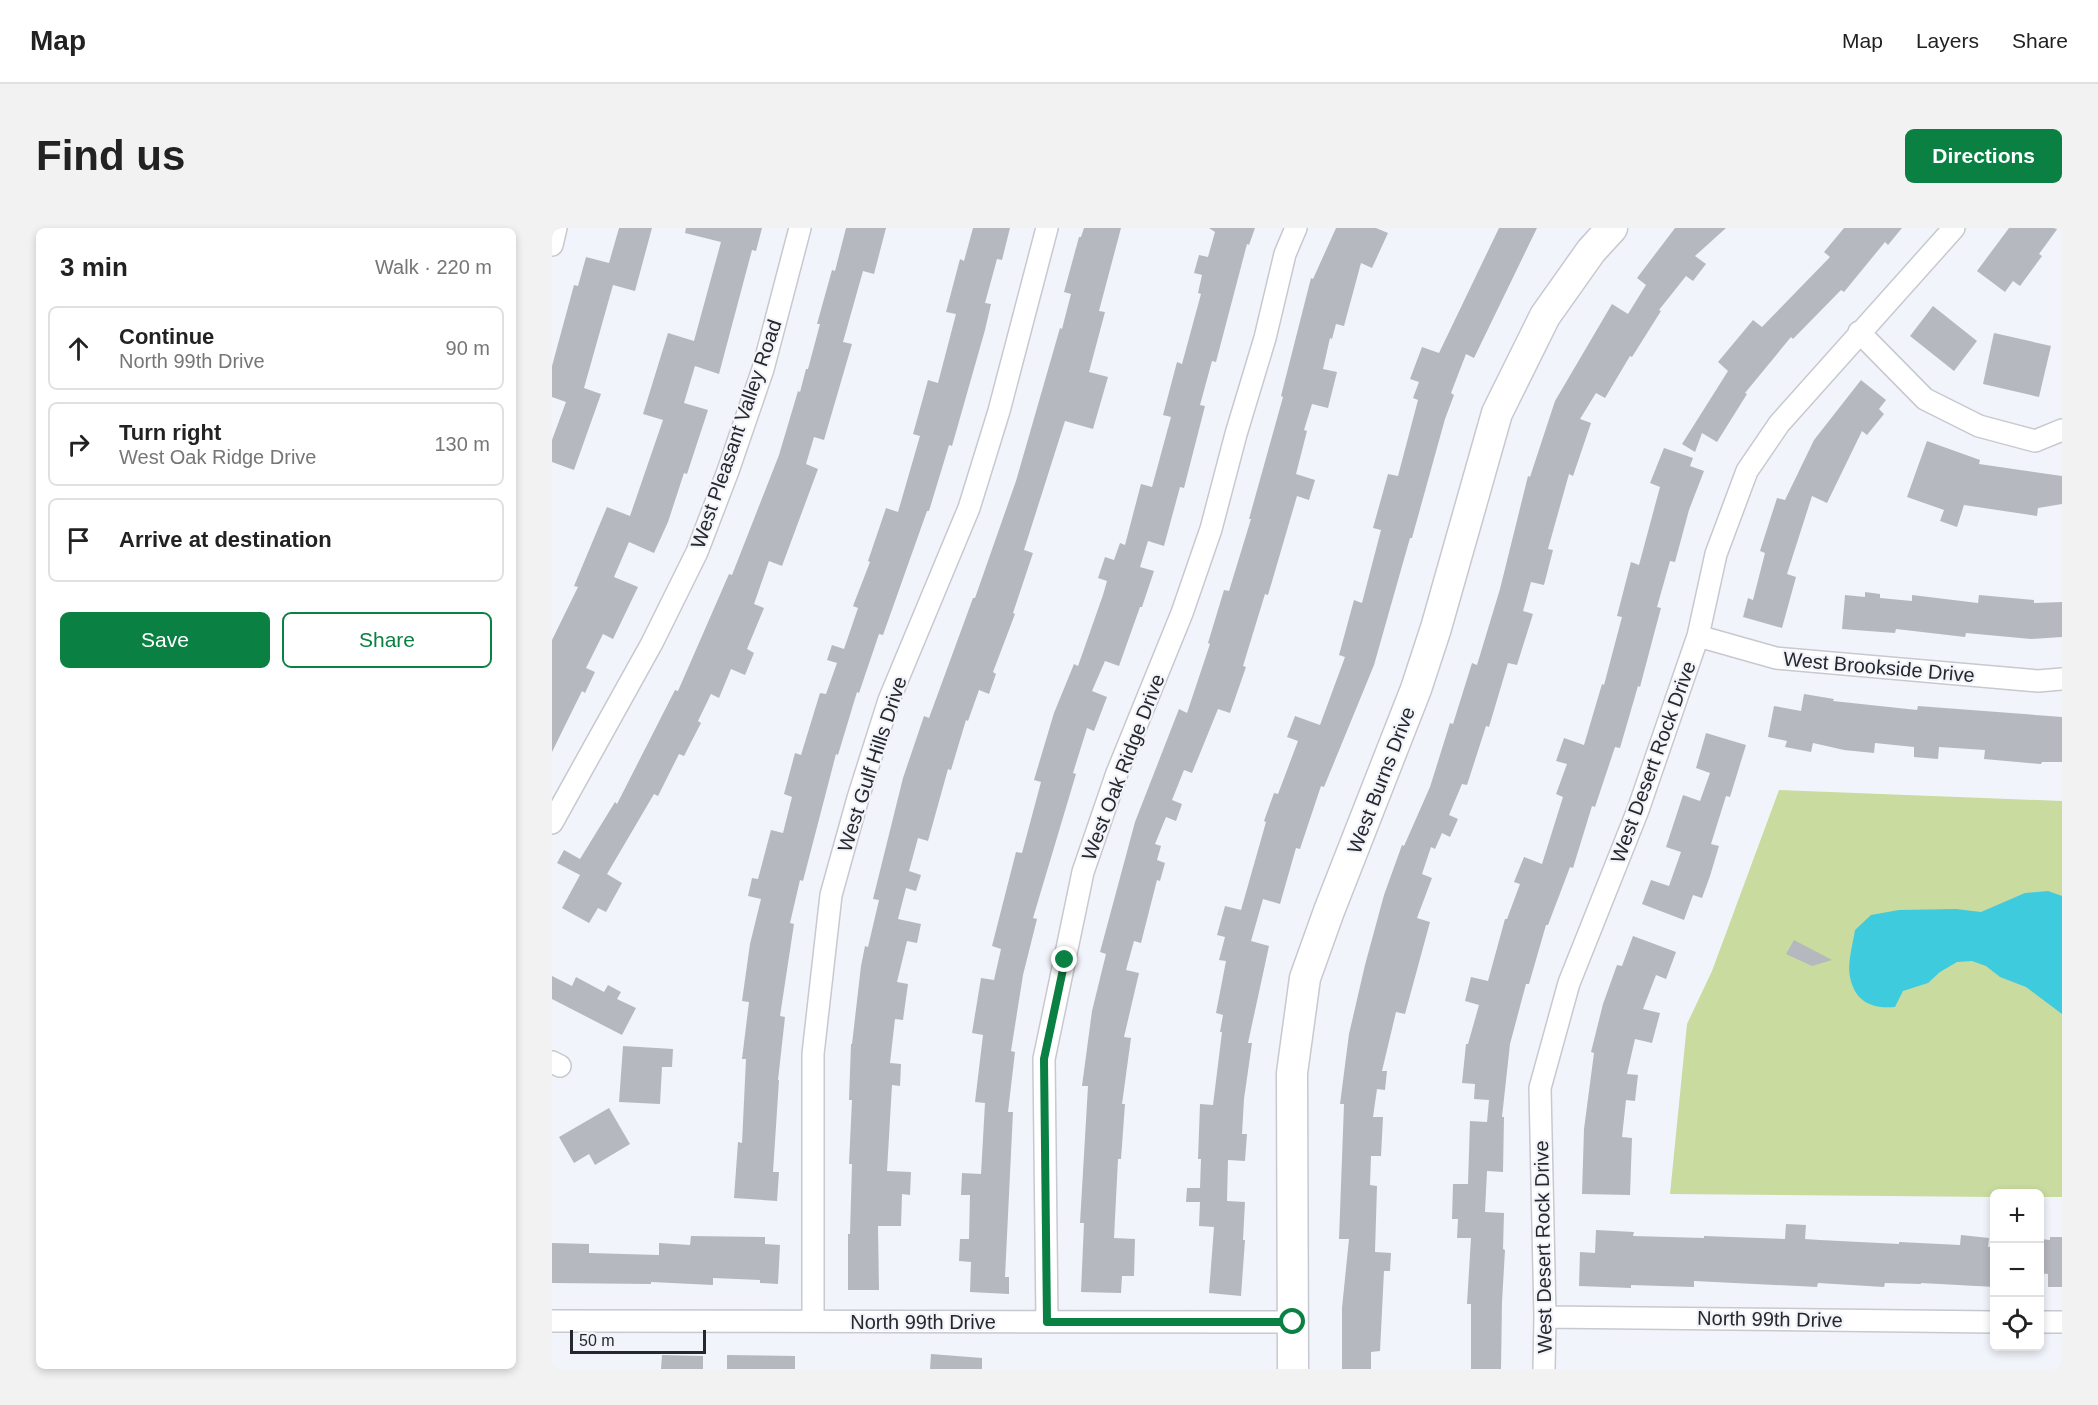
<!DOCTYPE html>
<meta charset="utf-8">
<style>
:root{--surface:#fff;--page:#f2f2f2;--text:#222;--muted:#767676;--line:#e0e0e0;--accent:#0b8043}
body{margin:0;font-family:Helvetica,sans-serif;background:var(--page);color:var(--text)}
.controls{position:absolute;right:18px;bottom:18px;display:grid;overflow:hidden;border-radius:9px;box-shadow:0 3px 9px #0003}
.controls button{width:54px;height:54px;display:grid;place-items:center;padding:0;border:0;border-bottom:2px solid var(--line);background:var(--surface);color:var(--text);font:30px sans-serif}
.scale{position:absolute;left:18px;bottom:15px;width:136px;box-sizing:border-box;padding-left:6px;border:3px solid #27282b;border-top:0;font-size:16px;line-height:21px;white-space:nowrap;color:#27282b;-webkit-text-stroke:4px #f2f4fb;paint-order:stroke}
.stop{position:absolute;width:18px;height:18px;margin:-14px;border:4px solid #0b8043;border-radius:50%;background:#fff}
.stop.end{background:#0b8043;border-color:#fff;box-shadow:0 2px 6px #0008}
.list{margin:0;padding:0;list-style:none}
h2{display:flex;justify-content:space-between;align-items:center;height:78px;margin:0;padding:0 24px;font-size:26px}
h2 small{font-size:20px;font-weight:400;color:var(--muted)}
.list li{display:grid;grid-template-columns:39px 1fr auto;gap:18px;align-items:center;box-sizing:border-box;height:84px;margin:0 12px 12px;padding:0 12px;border:2px solid var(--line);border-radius:9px}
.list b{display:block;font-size:22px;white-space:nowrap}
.list p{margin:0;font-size:20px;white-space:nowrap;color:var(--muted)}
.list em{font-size:20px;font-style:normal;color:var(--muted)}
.actions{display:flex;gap:12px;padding:18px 24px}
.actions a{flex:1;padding:14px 0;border:2px solid var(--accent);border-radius:9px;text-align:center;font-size:21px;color:var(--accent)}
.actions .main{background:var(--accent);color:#fff}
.icon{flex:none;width:33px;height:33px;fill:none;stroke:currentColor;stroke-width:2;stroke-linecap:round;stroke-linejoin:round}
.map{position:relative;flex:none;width:1510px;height:1141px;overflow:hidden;border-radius:9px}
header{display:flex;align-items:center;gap:36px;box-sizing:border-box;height:84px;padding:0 30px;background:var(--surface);border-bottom:2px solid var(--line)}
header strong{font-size:28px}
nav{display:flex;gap:33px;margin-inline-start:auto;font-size:21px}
.intro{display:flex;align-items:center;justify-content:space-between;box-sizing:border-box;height:144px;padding:0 36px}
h1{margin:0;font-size:42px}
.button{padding:15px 27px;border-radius:9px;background:var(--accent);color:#fff;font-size:21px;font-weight:700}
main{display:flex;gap:36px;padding:0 36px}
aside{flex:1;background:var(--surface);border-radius:9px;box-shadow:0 3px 9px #0003}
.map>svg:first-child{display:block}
.green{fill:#c9db9f}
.water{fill:#3ecbdd}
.building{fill:#b6b8bf}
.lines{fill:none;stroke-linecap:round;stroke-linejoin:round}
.street-casing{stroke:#c7c8d0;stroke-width:24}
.secondary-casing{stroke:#c7c8d0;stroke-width:33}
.street{stroke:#fff;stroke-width:21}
.secondary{stroke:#fff;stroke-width:30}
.route{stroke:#0b8043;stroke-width:8}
.labels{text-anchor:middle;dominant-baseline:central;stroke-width:4.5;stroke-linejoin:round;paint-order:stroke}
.street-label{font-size:20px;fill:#27282b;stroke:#f2f4fb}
</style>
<header>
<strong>Map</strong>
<nav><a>Map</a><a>Layers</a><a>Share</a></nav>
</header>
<div class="intro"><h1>Find us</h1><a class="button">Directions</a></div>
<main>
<aside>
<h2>3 min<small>Walk · 220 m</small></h2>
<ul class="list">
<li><svg class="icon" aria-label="ahead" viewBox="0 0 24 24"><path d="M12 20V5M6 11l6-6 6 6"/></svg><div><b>Continue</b><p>North 99th Drive</p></div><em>90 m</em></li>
<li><svg class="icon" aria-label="right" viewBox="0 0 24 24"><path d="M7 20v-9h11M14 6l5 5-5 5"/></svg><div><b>Turn right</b><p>West Oak Ridge Drive</p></div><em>130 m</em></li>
<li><svg class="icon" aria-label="arrive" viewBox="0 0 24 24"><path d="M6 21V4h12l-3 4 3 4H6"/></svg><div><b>Arrive at destination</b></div></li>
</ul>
<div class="actions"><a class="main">Save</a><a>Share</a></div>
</aside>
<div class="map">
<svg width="1510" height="1141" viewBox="0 0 1510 1141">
<rect width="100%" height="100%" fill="#f2f4fb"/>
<path class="green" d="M 1227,562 L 1510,573 L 1510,969 L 1488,969 L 1488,966 L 1442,966 L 1442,969 L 1118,966 L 1135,796 L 1160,743 Z"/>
<path class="water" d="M 1496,663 L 1510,668 L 1510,786 L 1474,759 L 1448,749 L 1434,738 L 1420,733 L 1405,734 L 1388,744 L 1376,755 L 1351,763 L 1343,779 C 1320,781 1303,774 1298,749 C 1295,735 1301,716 1303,702 L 1319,687 L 1347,682 L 1404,681 L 1429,684 L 1473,665 Z"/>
<path class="building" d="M 67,0 L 100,0 L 83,63 L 61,57 L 32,160 L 49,166 L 22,242 L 0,234 L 0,212 L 14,174 L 0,169 L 0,138 L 22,57 L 26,58 L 34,29 L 57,35 Z
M 134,0 L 210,0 L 204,23 L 200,22 L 167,146 L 143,138 L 132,175 L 156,182 L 135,246 L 132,245 L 116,294 L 102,325 L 77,314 L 62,349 L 86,359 L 61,411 L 51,406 L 34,440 L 43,444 L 33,465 L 30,463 L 0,524 L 0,412 L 26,359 L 22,358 L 55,279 L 78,288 L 111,192 L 91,186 L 116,105 L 142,113 L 169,14 L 133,5 Z
M 294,0 L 334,0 L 322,46 L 311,43 L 291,114 L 300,116 L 272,212 L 262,209 L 254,236 L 266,241 L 230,338 L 217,333 L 202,376 L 212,380 L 195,421 L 202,425 L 193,447 L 179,441 L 167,470 L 159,466 L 146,493 L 149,495 L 132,528 L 127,526 L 106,568 L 102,566 L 55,646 L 70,655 L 54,684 L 46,680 L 37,695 L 10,680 L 28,647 L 5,635 L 12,622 L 28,631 L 63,574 L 65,576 L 123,462 L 126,463 L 177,346 L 180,347 L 227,227 L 246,163 L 248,164 L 254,141 L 256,141 L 268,96 L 265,96 L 280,42 L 283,43 Z
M 421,0 L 458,0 L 450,32 L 445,31 L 433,75 L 439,76 L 433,102 L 400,218 L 397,217 L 377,283 L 375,283 L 331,407 L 327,406 L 307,465 L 305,464 L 286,527 L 284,526 L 251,653 L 248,652 L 238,695 L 242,696 L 228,788 L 233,789 L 226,852 L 227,852 L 221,944 L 227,944 L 225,973 L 182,970 L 186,914 L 190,915 L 194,831 L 190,831 L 197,774 L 190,773 L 198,716 L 209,671 L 196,668 L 200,650 L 206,651 L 219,602 L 231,605 L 240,569 L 232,566 L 243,525 L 249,527 L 268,465 L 274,466 L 285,435 L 275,432 L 280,417 L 292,421 L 306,380 L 301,378 L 318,334 L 316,333 L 334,280 L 346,284 L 368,208 L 361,206 L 376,152 L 386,155 L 404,86 L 394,84 L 408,31 L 412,33 Z
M 532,0 L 569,0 L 547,83 L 553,84 L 537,144 L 556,149 L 541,201 L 513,193 L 472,322 L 481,325 L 461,385 L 463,386 L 441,444 L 444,446 L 437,466 L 427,462 L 416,493 L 414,492 L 399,542 L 396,541 L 376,613 L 366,610 L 357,643 L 369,647 L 364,663 L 354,660 L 346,691 L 369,696 L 365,715 L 355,713 L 345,754 L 356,756 L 351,792 L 343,791 L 338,835 L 349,836 L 348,858 L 340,857 L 335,943 L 359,944 L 358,967 L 350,966 L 349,998 L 326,998 L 327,1062 L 296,1062 L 296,1006 L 298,1006 L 300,936 L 297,936 L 300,872 L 297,872 L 299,816 L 300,816 L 309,738 L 313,718 L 316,719 L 327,672 L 321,671 L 351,550 L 372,488 L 377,490 L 421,370 L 423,370 L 464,253 L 508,100 L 510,101 L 519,66 L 512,64 L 527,9 L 529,9 Z
M 657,0 L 703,0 L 697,17 L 695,16 L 664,134 L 660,133 L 648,177 L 653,178 L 632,260 L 628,259 L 612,318 L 596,313 L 588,339 L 602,343 L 590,379 L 588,379 L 567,438 L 553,433 L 540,463 L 555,469 L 542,503 L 535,500 L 521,545 L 524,546 L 481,690 L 485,691 L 471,747 L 459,823 L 463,824 L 456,884 L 461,884 L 453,1049 L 457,1049 L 457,1066 L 418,1064 L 419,1034 L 407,1033 L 408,1011 L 417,1011 L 418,967 L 409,967 L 410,945 L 429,946 L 433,875 L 423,874 L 431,807 L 420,805 L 429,750 L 442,752 L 449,721 L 440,718 L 464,624 L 470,625 L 489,554 L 482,552 L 502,485 L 522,436 L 526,438 L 551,367 L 555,353 L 546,350 L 553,329 L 562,332 L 568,315 L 573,317 L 589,256 L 600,259 L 619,189 L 611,187 L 625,134 L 630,136 L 649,66 L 646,65 L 650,47 L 642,45 L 647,27 L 656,29 L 663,4 Z
M 784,0 L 824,0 L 836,5 L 820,40 L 809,35 L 792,98 L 784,96 L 780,111 L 778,110 L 771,141 L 785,144 L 776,180 L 760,176 L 752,202 L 755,203 L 744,246 L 763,252 L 757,272 L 745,268 L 716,367 L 713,366 L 691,438 L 694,439 L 678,485 L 666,481 L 640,545 L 632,542 L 620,572 L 630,576 L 624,593 L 614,589 L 603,616 L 609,618 L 605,632 L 613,635 L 608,653 L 605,652 L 589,715 L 582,713 L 574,742 L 587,745 L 572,809 L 579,810 L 570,876 L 573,876 L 569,931 L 566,931 L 562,1010 L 583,1011 L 582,1048 L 570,1048 L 569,1065 L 529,1064 L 532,995 L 528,995 L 536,858 L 530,858 L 540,783 L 554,726 L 548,724 L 583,594 L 627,481 L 635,485 L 658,416 L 656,415 L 672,362 L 677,363 L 699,291 L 697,291 L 731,169 L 729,168 L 759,50 L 761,51 Z
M 947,0 L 985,0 L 922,130 L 914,126 L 899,165 L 902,167 L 893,191 L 860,310 L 858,310 L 822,437 L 772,559 L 769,558 L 748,621 L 744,620 L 728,676 L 711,671 L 699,713 L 717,718 L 696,815 L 700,815 L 692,871 L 690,906 L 695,906 L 693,933 L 676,932 L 675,973 L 693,974 L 691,1012 L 693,1012 L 689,1068 L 657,1065 L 662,999 L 647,998 L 648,974 L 634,974 L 635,960 L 648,960 L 649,931 L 646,931 L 648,876 L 661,877 L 670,804 L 668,804 L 671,787 L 664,785 L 674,733 L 667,732 L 673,709 L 665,707 L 673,678 L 689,682 L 714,594 L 712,593 L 722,565 L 726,566 L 746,513 L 735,509 L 743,488 L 768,497 L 793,429 L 787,427 L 802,372 L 810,375 L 829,302 L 821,300 L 836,246 L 846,248 L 866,172 L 861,170 L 867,154 L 858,151 L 870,119 L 887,125 Z
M 1123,0 L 1174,0 L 1143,28 L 1154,36 L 1141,53 L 1134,48 L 1107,82 L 1109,83 L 1080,129 L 1078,128 L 1053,170 L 1044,165 L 1028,191 L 1039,195 L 1021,248 L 1017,246 L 996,321 L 1001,322 L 992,357 L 979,354 L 971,383 L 981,386 L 965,437 L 956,435 L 937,499 L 934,498 L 915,557 L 910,556 L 897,587 L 906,591 L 898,609 L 890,605 L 883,621 L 879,619 L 870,646 L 880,650 L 865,690 L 878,694 L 853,786 L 844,784 L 830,843 L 835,843 L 833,862 L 825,861 L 821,889 L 831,889 L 829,928 L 819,928 L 818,957 L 825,958 L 823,1024 L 839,1025 L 838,1043 L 832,1043 L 828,1123 L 819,1124 L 819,1141 L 790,1141 L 790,1080 L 797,1011 L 787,1011 L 792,876 L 788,876 L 797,806 L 813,737 L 832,667 L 850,617 L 852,618 L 878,559 L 898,495 L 901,496 L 920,435 L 925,437 L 948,361 L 976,248 L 978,249 L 1003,173 L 1060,76 L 1076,86 L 1094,57 L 1085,50 Z
M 1292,0 L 1350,0 L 1336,17 L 1333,14 L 1292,64 L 1289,62 L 1241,111 L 1239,109 L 1193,165 L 1195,166 L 1165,214 L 1150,205 L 1143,224 L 1130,216 L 1176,143 L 1166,134 L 1201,92 L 1210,99 L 1278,29 L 1272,24 Z
M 1457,0 L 1506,0 L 1487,26 L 1490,28 L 1468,58 L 1461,53 L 1453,64 L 1425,43 Z
M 1381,78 L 1425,113 L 1402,143 L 1358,108 Z
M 1442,105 L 1499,118 L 1487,169 L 1431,156 Z
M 1309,152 L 1334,172 L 1327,181 L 1332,186 L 1315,207 L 1310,203 L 1275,275 L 1260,268 L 1235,346 L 1244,349 L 1230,400 L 1191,389 L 1196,370 L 1201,372 L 1213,325 L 1208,323 L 1225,270 L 1233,272 L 1262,212 Z
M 1375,213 L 1428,232 L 1427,236 L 1510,248 L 1510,276 L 1486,280 L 1485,288 L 1412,277 L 1405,299 L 1388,293 L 1392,282 L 1355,269 Z
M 1112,220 L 1141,230 L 1138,238 L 1152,243 L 1137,282 L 1123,334 L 1118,333 L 1105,379 L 1109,380 L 1102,406 L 1088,459 L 1086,458 L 1068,520 L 1063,519 L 1043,579 L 1040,578 L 1021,640 L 1018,639 L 996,697 L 994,697 L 977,756 L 974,756 L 958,816 L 950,889 L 952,889 L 951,944 L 935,943 L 933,984 L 952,985 L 951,1021 L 953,1022 L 950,1074 L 949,1141 L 919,1141 L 919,1076 L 915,1076 L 919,1010 L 905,1010 L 906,991 L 900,991 L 901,956 L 916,956 L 918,893 L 935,894 L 937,872 L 922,871 L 923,856 L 910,855 L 914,816 L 916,816 L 927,777 L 913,773 L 919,749 L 936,753 L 953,691 L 955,691 L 968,656 L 962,654 L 972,629 L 990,636 L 1011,569 L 1004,566 L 1015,536 L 1004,533 L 1012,510 L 1032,517 L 1050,456 L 1052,457 L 1070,389 L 1065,388 L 1079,334 L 1087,337 L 1108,259 L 1098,255 Z
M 1313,364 L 1328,366 L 1328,370 L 1360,373 L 1360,367 L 1426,375 L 1427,367 L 1482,372 L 1482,375 L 1510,374 L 1510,409 L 1479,411 L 1414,405 L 1413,409 L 1344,401 L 1343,405 L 1290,401 L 1293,367 L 1313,369 Z
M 1252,466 L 1282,471 L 1281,473 L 1365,482 L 1366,478 L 1510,489 L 1510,534 L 1490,534 L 1489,536 L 1432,531 L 1433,522 L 1387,519 L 1386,531 L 1362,529 L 1362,519 L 1323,515 L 1322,525 L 1292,522 L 1261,515 L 1259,524 L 1233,519 L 1235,513 L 1216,509 L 1222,478 L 1249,483 Z
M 1154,505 L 1194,517 L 1178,569 L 1174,568 L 1159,616 L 1167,618 L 1158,648 L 1150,670 L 1141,667 L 1132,692 L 1090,676 L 1099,652 L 1117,658 L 1129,624 L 1114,619 L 1131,567 L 1148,573 L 1158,545 L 1144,540 Z
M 1081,708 L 1124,724 L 1114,751 L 1104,747 L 1091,781 L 1108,785 L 1100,815 L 1083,811 L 1075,846 L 1086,847 L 1083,873 L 1074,872 L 1070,909 L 1080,910 L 1078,967 L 1030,966 L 1032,901 L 1042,825 L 1039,824 L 1051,776 L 1065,737 L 1070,738 Z
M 1242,712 L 1280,732 L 1260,738 L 1234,726 Z
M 0,748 L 20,758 L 24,749 L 52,764 L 56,757 L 69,764 L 65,771 L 84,780 L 70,807 L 0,771 Z
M 71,818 L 121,821 L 120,839 L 110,839 L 108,876 L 67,874 Z
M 57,880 L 78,916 L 43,937 L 37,926 L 22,935 L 7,909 Z
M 1234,996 L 1254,997 L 1253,1011 L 1268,1012 L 1347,1016 L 1347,1014 L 1408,1017 L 1409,1007 L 1437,1010 L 1436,1019 L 1443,1019 L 1443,1059 L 1369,1055 L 1369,1056 L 1333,1055 L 1332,1059 L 1266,1055 L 1265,1059 L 1142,1053 L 1142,1059 L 1079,1057 L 1079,1060 L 1027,1058 L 1028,1024 L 1043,1025 L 1044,1002 L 1082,1004 L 1081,1008 L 1152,1010 L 1152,1008 L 1233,1011 Z
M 139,1008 L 213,1009 L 213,1016 L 228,1017 L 226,1056 L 208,1055 L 208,1052 L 161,1050 L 161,1057 L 99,1054 L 99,1056 L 0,1055 L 0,1015 L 37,1016 L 37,1025 L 107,1027 L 107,1015 L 138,1017 Z
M 1498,1009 L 1510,1009 L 1510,1059 L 1496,1059 L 1496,1046 L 1488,1045 L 1488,1011 L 1498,1012 Z
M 379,1126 L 430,1130 L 430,1141 L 378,1141 Z
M 110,1127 L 151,1128 L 151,1141 L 109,1141 Z
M 175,1127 L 243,1128 L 243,1141 L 175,1141 Z"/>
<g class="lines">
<defs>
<path id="street" d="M 0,17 L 4,0
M 1307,104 L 1373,171 L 1427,198 L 1483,213 L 1510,202
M 1146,408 L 1224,430 L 1486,453 L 1510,451
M 0,595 L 100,415 L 145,324 L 176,243 L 211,141 L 248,0
M 0,834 L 8,838
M 993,1089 L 1442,1094
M 0,1093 L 741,1094
M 261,1093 L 261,826 L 279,667 L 306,570 L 337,472 L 417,280 L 447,183 L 495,0
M 495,1094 L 492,831 L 531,644 L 565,545 L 630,385 L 659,301 L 684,206 L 713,110 L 733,26 L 744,0
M 1488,1094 L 1510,1094
M 992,1141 L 993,1089 L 988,860 L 1017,755 L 1086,582 L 1146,408 L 1164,326 L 1195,243 L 1227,196 L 1402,0"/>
<path id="secondary" d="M 741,1141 L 740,845 L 753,750 L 777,683 L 864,461 L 884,400 L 945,185 L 993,88 L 1039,23 L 1060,0"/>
</defs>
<use href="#street" class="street-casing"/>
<use href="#secondary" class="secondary-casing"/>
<use href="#street" class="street"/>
<use href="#secondary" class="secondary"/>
</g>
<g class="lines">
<path class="route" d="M 513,732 L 492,831 L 495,1094 L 741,1094"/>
</g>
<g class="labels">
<g class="street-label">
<text transform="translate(184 206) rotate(-71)">West Pleasant Valley Road</text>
<text transform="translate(1327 439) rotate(5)">West Brookside Drive</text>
<text transform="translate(1101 534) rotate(-70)">West Desert Rock Drive</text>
<text transform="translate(320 536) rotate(-72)">West Gulf Hills Drive</text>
<text transform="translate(571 539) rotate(-69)">West Oak Ridge Drive</text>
<text transform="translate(829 552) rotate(-69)">West Burns Drive</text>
<text transform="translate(991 1019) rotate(-91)">West Desert Rock Drive</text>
<text transform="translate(1218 1091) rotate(1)">North 99th Drive</text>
<text x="371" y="1094">North 99th Drive</text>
</g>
</g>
</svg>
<div class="controls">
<button>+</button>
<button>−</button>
<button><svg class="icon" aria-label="locate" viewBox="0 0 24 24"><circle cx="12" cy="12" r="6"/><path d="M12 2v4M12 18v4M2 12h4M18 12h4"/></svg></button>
</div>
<div class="scale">50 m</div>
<div class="stop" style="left:741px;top:1094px"></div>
<div class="stop end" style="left:513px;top:732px"></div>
</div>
</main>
